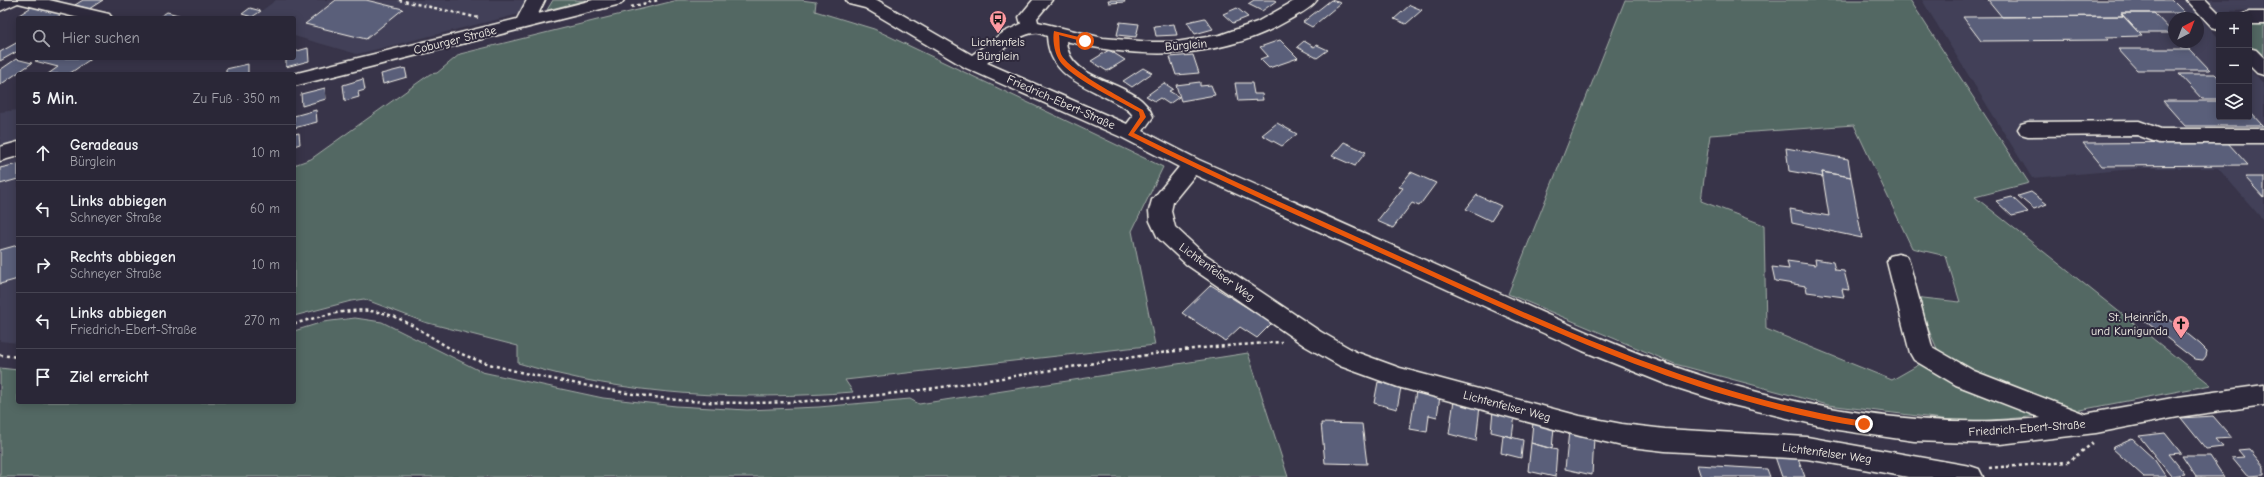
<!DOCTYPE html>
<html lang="de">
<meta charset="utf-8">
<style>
:root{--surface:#2a2737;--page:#363342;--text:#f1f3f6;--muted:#a5a5ad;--line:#464452}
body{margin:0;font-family:"Comic Neue",sans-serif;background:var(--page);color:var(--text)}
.controls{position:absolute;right:12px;top:12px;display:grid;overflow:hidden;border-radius:4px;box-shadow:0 2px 10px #0003}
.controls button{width:36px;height:36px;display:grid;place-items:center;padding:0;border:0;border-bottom:1px solid var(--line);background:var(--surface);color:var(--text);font:20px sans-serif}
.compass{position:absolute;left:2168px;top:12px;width:36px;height:36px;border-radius:50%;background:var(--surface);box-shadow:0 2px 10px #0003;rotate:42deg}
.stop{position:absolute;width:12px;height:12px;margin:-9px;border:3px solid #ea580c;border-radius:50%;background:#fff}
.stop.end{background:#ea580c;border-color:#fff;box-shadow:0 1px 4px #0008}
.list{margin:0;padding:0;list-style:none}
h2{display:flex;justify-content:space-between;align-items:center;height:52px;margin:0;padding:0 16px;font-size:17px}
h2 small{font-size:13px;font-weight:400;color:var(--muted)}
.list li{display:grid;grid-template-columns:26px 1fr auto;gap:12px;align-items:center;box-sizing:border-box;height:56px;padding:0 16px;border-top:1px solid var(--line)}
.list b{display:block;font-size:15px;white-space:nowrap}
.list p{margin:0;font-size:13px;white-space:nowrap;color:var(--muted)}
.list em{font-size:13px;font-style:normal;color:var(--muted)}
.icon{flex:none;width:22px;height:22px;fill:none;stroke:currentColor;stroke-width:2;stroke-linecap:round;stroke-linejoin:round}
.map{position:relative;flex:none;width:2264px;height:477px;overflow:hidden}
.search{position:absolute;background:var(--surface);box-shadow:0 2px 10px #0003;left:16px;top:16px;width:280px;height:44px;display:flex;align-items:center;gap:10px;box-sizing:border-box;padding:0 14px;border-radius:4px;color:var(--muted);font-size:15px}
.panel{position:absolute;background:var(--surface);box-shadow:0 2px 10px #0003;left:16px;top:72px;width:280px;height:332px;border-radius:4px}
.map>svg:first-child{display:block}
.built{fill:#424158;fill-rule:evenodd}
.green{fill:#526864;stroke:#a3aca6}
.building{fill:#5a5e7a;stroke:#f4f1e8}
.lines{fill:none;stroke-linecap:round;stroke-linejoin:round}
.minor-casing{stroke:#f4f1e8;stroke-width:3}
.path{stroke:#f4f1e8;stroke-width:2.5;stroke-dasharray:3 3;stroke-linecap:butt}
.minor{fill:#2f2a3d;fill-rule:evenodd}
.route{fill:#ea580c}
.labels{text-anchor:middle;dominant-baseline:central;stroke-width:4;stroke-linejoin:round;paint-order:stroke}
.street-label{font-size:12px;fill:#f4f1e8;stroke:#2f2a3d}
.poi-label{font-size:12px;fill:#f4f1e8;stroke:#2f2a3d}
</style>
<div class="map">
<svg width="2264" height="477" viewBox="0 0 2264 477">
<rect width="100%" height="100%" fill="#383449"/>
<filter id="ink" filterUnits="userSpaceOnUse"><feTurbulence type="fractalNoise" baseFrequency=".025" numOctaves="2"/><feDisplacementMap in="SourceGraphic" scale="8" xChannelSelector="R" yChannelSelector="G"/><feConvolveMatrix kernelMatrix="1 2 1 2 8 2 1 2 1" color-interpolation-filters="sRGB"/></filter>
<g filter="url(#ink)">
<path class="built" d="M 276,0 L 544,0 L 539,9 L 357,54 L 294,36 L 294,18 L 252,18 Z
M 1922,0 L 2264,0 L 2264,10 L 2194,12 L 2219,38 L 2219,117 L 2249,117 L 2249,69 L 2264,84 L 2264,221 L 2218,168 L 2145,168 L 2032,178 ZM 2174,18 L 2198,18 L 2198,42 L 2174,42 Z
M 18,110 L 18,141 L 0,146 L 0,112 Z
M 18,159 L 18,343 L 0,341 L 0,164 Z"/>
<path class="green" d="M 553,0 L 587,0 L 547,10 Z
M 678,0 L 801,0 L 816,2 L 815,11 L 874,29 L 1163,167 L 1132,231 L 1155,345 L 845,380 L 853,392 C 740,401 627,396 518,363 L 518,346 L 424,322 L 364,299 L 351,301 L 294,316 L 294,165 L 311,159 L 430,74 L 437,73 L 460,54 Z
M 1625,0 L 1910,0 L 2029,183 L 1975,197 L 2211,385 L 2064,413 L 1943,362 L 1914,297 L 1960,302 L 1946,256 L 1912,248 L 1854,125 L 1710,135 L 1701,201 L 1764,225 L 1766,329 L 1892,380 L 1920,364 L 2042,416 L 1967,422 L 1828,405 L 1675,364 L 1508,294 Z
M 2249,24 L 2264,24 L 2264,60 L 2249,45 Z
M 355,318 L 382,322 L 482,372 L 603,398 L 676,406 L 747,410 L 819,407 L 910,399 L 919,404 L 1248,353 L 1288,477 L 0,477 L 0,368 L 18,370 L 18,402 L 294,402 L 294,331 L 323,322 Z"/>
<path class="building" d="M 83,0 L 103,0 L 89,9 L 75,5 Z
M 336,0 L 366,0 L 403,9 L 366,39 L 305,24 Z
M 1108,0 L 1124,0 L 1125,2 L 1109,3 Z
M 1254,0 L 1274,0 L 1276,1 L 1262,11 L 1248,4 Z
M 1331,0 L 1341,3 L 1312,27 L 1303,22 Z
M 1988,0 L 2172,0 L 2185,13 L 2121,13 L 2123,16 L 2002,17 Z
M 1410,5 L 1422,10 L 1406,24 L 1394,19 Z
M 33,6 L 62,14 L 56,18 L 30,18 L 19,15 Z
M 250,8 L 261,11 L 252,17 L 242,14 Z
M 1237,8 L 1248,17 L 1233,23 L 1223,14 Z
M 167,12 L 182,16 L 179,18 L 158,18 Z
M 2121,13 L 2154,13 L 2173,33 L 2139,33 Z
M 2123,16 L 2142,36 L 2105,37 L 2108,40 L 1981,41 L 1963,17 Z
M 1205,18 L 1213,29 L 1195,34 L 1187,22 Z
M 1120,22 L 1139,24 L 1136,37 L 1117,35 Z
M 1174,24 L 1177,35 L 1156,36 L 1154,26 Z
M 1280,40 L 1298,58 L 1269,68 L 1260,59 L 1268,56 L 1260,47 Z
M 1304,41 L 1314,47 L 1317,45 L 1328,50 L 1317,58 L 1297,47 Z
M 18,42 L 18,51 L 0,61 L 0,52 Z
M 308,48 L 309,61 L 286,67 L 286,58 L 294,58 L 294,52 Z
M 2118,49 L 2190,49 L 2210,70 L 2137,70 Z
M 1109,50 L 1125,60 L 1107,71 L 1091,61 Z
M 1193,55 L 1199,73 L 1176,75 L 1170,57 Z
M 39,58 L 92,58 L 69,74 L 48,74 L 58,67 L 35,61 Z
M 16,59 L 32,63 L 0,85 L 0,70 Z
M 248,64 L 248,74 L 226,74 L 226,69 Z
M 405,68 L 407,77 L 383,84 L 381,74 Z
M 1143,68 L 1152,73 L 1132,87 L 1123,81 Z
M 2179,74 L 2215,74 L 2219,78 L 2219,99 L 2202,99 Z
M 363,79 L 365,90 L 358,92 L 359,97 L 345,101 L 343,85 Z
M 1200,82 L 1200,86 L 1211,85 L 1215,95 L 1181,101 L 1176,85 Z
M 1164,83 L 1173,89 L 1169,91 L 1179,97 L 1169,104 L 1160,98 L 1155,101 L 1146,96 Z
M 1235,83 L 1252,83 L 1254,94 L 1262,94 L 1263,100 L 1238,101 Z
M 325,88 L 326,99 L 302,106 L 301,94 Z
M 2163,101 L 2219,101 L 2219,117 L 2249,117 L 2249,111 L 2263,126 L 2185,126 Z
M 316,110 L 317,122 L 294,128 L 294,116 Z
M 1277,123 L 1297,134 L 1282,146 L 1262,135 Z
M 299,133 L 300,144 L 294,146 L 294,134 Z
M 1344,142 L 1366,152 L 1355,166 L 1332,156 Z
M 2227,142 L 2248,165 L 2102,166 L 2083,143 Z
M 1786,148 L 1848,159 L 1851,177 L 1822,172 L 1823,177 L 1789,171 Z
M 18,164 L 18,179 L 0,184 L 0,168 Z
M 1411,172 L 1436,183 L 1419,206 L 1412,203 L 1393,228 L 1377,221 L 1403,188 L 1399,187 Z
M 1822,172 L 1851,177 L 1862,238 L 1792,223 L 1790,209 L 1829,216 Z
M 2245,177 L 2264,177 L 2264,198 Z
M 2031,192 L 2047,204 L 2034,209 L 2018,196 Z
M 1477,195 L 1501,206 L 1491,221 L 1466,209 Z
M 2012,197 L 2028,212 L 2012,216 L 1996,201 Z
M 18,245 L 18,279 L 0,284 L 0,250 Z
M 1815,259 L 1833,262 L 1835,270 L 1844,271 L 1849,290 L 1842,289 L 1844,297 L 1807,292 L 1806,286 L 1775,281 L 1772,267 L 1789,269 L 1787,261 L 1816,265 Z
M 1211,285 L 1272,323 L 1257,338 L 1240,327 L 1225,341 L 1182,313 Z
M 2159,311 L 2200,344 L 2207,351 L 2206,356 L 2203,360 L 2194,359 L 2141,318 Z
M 1378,382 L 1401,387 L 1397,409 L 1374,403 Z
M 1416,391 L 1440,396 L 1437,417 L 1429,415 L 1427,432 L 1410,429 Z
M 1454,400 L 1480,406 L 1476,441 L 1449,434 Z
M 1493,410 L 1515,415 L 1512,437 L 1491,432 Z
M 2213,416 L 2232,438 L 2216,439 L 2223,447 L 2206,449 L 2181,418 Z
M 1533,422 L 1554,427 L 1552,449 L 1531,443 Z
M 1321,423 L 1362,424 L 1367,464 L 1325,463 Z
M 1569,431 L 1594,437 L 1592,475 L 1565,469 Z
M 2165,433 L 2181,453 L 2169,454 L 2185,474 L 2171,476 L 2139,436 Z
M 1503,435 L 1523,440 L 1521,458 L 1501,453 Z
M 2132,439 L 2154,459 L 2166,477 L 2144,477 L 2112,448 Z
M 1531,443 L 1557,450 L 1555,477 L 1528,471 Z
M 1772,448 L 1795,450 L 1805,477 L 1782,477 Z
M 2249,449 L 2264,467 L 2264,475 L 2247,476 L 2232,458 L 2244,457 L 2238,450 Z
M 2182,456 L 2210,456 L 2224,477 L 2196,477 Z
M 1697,465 L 1767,469 L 1770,477 L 1701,477 Z"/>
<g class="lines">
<defs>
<path id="minor" d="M 0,0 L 49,0 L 109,14 L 112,18 L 79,18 L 18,3 L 0,11 Z
M 527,0 L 545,0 L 538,14 L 593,0 L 624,0 L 621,4 L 294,86 L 293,74 L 517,19 Z
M 846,0 L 877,0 L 972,55 L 1004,32 L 1021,24 L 1019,17 L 1033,0 L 1052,0 L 1037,18 L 1038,22 L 1103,38 L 1152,42 L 1176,42 L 1220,35 L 1257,22 L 1296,0 L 1317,0 C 1311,9 1297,15 1287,21 C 1220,60 1140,60 1066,41 C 1069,86 1140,78 1153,117 L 1143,131 L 1199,160 C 1291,200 1382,241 1474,282 C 1543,312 1612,346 1684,370 C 1795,408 1924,430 2041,418 L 1956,385 L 1914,360 L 1910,353 L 1887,262 L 1890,256 L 1898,254 L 1906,256 L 1909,262 L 1932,347 L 1974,371 L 2085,414 L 2178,397 L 2264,385 L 2264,405 L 2178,417 L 2096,433 L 2000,444 L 1914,441 L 1838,430 L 1728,404 L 1668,385 L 1583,351 L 1195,175 L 1173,202 L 1171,211 L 1175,227 L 1203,253 L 1321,332 L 1356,352 L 1400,368 L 1580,416 L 1622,424 L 1665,429 L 1807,437 L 1970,466 L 1979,469 L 1983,477 L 1908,477 L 1807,459 L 1665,451 L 1622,446 L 1580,436 L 1398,387 L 1340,366 L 1305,346 L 1187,265 L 1158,238 L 1150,221 L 1149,211 L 1152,200 L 1179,167 L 1123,138 L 966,68 L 865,8 L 849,4 ZM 1039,33 L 1047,36 C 1049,78 1086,85 1116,103 C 1122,106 1130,110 1133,116 L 1127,124 L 987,63 C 1000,52 1021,31 1039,33 Z
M 2187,0 L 2206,0 L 2221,15 L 2219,15 L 2219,29 L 2212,27 Z
M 2249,12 L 2264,12 L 2264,24 L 2249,24 L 2249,15 L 2242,15 Z
M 2249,48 L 2256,50 L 2264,58 L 2264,75 L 2257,73 L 2249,65 Z
M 2139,121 L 2161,129 L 2264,129 L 2264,143 L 2159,143 L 2137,135 L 2028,136 L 2021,134 L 2018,129 L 2021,124 L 2028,122 Z
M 18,142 L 18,156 L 0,161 L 0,147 Z"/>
</defs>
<use href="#minor" class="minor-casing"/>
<path class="path" d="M 399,0 L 479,18
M 631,7 L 658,0
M 294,324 C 321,316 350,307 378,312 C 406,317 430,338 455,351 C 485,365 515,371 547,378 C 600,388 654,400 708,402 C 857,409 1013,374 1161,353 C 1201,347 1242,345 1282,342
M 0,355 L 18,357
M 1989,468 L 2068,462 L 2093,443"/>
<use href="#minor" class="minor"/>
</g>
</g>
<path class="route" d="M 1054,31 L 1087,39 L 1085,42 L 1059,35 C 1060,41 1059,48 1061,54 C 1068,70 1126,100 1143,110 L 1146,117 L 1134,133 C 1228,180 1325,222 1421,266 C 1564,331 1708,397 1864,421 L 1868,424 L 1864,427 C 1706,403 1562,336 1418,270 C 1321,226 1223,183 1128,135 L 1140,117 L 1139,112 C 1117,100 1078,81 1062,64 C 1055,56 1052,41 1054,31 Z"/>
<defs>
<symbol id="bus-pin" viewBox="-11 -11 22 30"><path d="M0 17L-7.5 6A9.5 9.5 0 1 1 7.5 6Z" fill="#ff9aa2" stroke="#2f2a3d"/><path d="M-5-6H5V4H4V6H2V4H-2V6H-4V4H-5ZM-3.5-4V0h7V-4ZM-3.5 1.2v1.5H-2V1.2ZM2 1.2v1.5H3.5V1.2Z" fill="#111"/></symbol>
<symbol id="church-pin" viewBox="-11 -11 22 30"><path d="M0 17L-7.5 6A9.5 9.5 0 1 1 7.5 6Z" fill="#ff9aa2" stroke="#2f2a3d"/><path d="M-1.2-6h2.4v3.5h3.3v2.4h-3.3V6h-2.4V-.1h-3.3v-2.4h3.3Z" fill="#111"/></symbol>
</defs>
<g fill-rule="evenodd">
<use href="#bus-pin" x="988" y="9" width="20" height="27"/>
<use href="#church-pin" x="2171" y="314" width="20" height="27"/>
</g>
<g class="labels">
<g class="street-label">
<text transform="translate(455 40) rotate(-14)">Coburger Straße</text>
<text transform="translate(1186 45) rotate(-5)">Bürglein</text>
<text transform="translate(1061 102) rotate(24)">Friedrich-Ebert-Straße</text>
<text transform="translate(1217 272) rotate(36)">Lichtenfelser Weg</text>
<text transform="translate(1507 406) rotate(15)">Lichtenfelser Weg</text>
<text transform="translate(2027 428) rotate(-4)">Friedrich-Ebert-Straße</text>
<text transform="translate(1827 453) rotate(8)">Lichtenfelser Weg</text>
</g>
<g class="poi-label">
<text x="998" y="42">Lichtenfels<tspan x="998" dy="14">Bürglein</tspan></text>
<text x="2168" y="317" text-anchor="end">St. Heinrich<tspan x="2168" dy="14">und Kunigunda</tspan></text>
</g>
</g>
</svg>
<div class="controls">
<button>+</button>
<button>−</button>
<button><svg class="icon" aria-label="layers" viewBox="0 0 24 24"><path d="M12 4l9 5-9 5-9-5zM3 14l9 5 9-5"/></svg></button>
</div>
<svg class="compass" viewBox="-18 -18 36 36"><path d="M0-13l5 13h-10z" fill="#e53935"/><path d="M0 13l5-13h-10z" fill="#a5a5ad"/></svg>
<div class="stop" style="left:1085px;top:41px"></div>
<div class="stop end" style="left:1864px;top:424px"></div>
<div class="search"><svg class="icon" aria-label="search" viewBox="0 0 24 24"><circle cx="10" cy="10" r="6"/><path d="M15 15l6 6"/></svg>Hier suchen</div>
<section class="panel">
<h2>5 Min.<small>Zu Fuß · 350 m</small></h2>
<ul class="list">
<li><svg class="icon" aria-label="ahead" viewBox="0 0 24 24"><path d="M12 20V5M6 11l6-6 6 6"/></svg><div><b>Geradeaus</b><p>Bürglein</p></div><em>10 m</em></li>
<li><svg class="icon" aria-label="left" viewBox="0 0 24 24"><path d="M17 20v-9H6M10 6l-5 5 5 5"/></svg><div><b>Links abbiegen</b><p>Schneyer Straße</p></div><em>60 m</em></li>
<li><svg class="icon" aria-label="right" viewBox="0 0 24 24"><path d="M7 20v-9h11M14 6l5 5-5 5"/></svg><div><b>Rechts abbiegen</b><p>Schneyer Straße</p></div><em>10 m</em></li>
<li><svg class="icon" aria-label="left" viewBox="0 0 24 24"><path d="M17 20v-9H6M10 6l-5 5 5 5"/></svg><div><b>Links abbiegen</b><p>Friedrich-Ebert-Straße</p></div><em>270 m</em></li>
<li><svg class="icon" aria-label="arrive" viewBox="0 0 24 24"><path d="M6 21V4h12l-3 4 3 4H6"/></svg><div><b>Ziel erreicht</b></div></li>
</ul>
</section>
</div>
